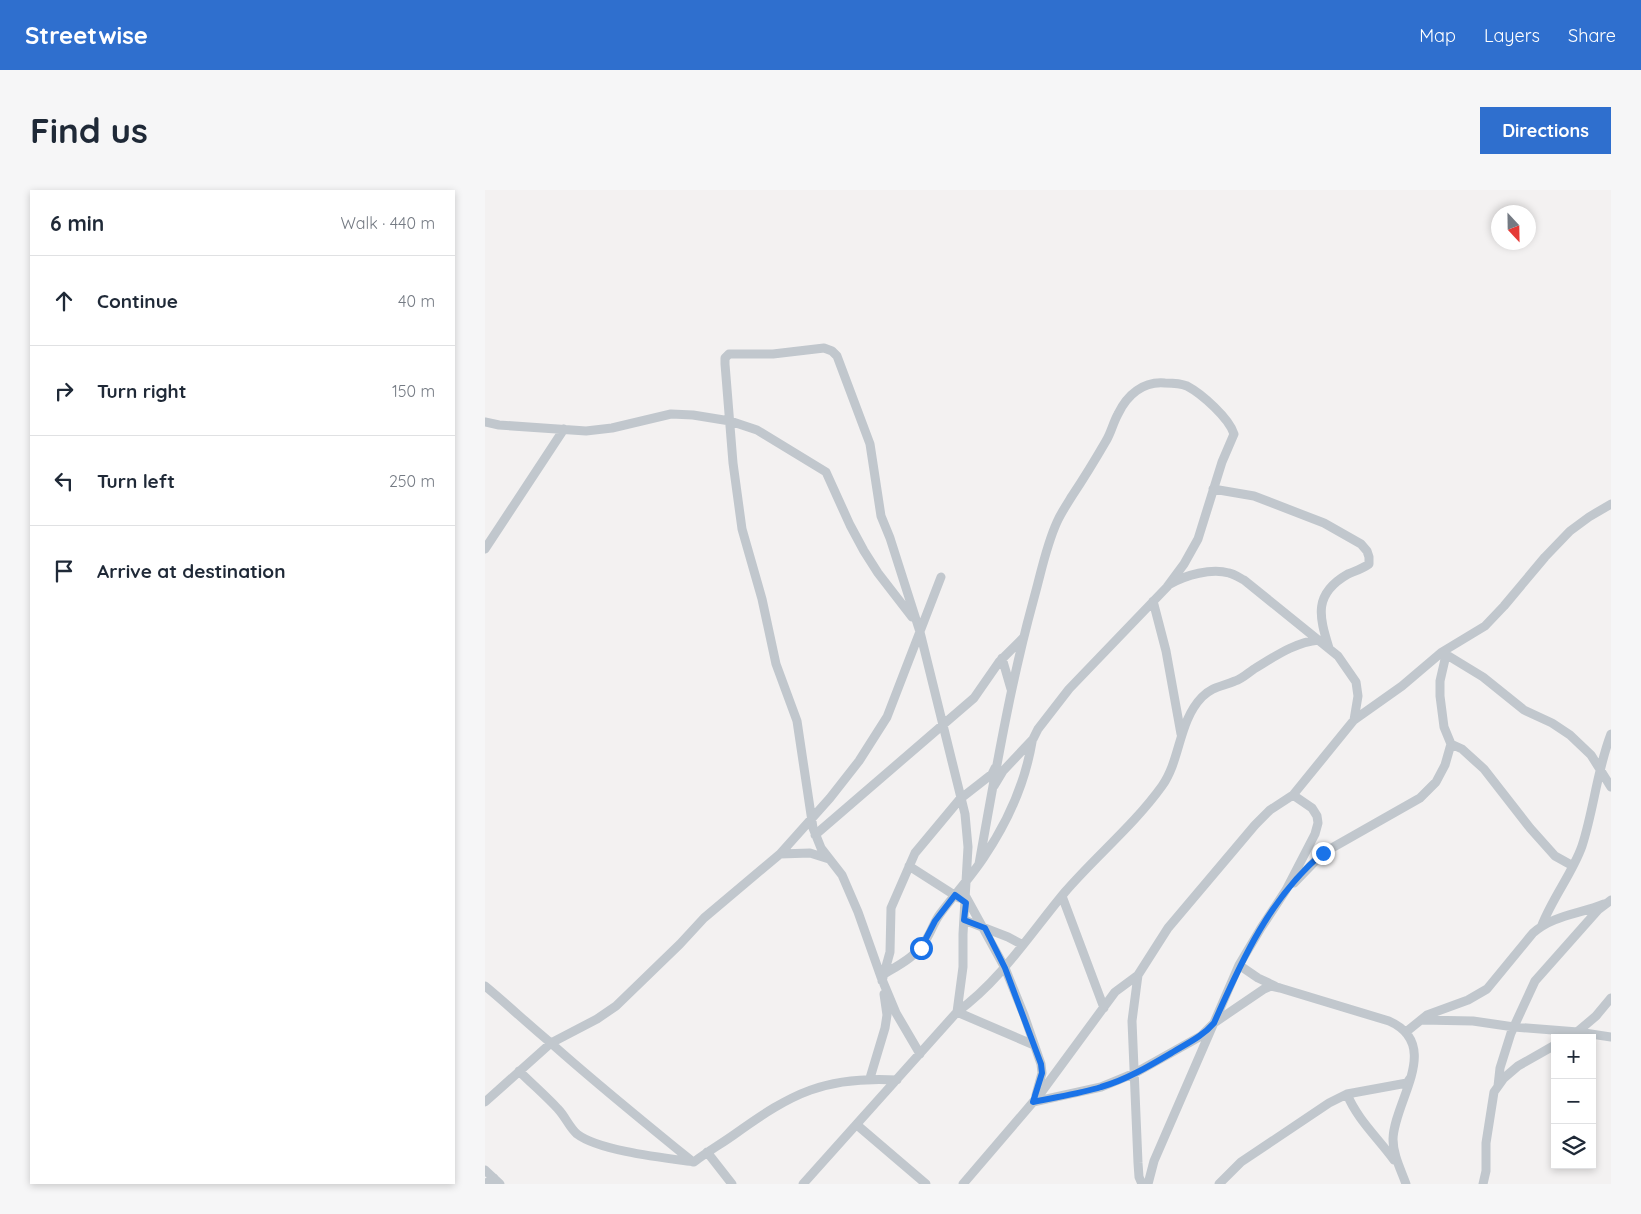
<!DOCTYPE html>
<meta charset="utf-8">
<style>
:root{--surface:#fff;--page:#f6f6f7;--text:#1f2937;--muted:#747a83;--line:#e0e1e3;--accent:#2f6fce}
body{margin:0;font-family:Quicksand,sans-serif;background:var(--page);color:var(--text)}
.controls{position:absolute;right:15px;bottom:15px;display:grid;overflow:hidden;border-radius:0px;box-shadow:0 2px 8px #0003}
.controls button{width:45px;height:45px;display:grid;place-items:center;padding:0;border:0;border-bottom:1px solid var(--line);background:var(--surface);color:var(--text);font:25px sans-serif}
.compass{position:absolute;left:1006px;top:15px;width:45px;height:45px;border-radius:50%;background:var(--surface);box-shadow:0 2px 8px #0003;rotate:158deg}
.stop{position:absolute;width:15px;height:15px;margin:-11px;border:4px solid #1a73e8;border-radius:50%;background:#fff}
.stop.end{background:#1a73e8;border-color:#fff;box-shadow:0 1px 5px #0008}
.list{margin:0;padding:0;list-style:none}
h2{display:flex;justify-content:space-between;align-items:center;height:65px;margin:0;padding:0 20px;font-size:21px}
h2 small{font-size:16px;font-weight:400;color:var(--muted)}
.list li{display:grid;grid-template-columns:32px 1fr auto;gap:15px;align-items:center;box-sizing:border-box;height:90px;padding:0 20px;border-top:1px solid var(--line)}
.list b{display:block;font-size:19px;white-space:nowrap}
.list em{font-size:16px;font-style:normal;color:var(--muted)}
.icon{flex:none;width:28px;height:28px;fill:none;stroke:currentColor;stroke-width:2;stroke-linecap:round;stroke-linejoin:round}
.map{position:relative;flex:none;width:1126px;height:994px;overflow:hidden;border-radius:0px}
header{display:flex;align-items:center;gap:30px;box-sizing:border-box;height:70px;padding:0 25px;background:var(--accent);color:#fff}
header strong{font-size:24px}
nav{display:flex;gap:28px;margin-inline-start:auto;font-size:18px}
.intro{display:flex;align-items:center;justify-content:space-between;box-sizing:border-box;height:120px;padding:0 30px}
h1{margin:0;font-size:35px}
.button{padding:12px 22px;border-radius:0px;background:var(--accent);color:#fff;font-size:18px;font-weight:700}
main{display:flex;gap:30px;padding:0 30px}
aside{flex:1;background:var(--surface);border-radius:0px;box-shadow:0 2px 8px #0003}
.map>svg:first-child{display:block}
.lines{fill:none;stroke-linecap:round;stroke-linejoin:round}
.street{stroke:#c1c7cd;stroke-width:9}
.route{stroke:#1a73e8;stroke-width:6}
</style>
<header>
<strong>Streetwise</strong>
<nav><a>Map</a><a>Layers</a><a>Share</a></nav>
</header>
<div class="intro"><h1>Find us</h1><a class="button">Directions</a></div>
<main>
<aside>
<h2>6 min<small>Walk · 440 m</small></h2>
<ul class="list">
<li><svg class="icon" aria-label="ahead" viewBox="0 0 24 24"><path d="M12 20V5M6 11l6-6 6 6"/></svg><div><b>Continue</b></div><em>40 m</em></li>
<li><svg class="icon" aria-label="right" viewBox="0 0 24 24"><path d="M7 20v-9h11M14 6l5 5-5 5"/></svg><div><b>Turn right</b></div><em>150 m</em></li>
<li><svg class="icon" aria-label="left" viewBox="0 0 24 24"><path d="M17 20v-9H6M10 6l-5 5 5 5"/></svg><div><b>Turn left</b></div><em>250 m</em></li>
<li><svg class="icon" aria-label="arrive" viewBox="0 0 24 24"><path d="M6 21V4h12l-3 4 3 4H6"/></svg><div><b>Arrive at destination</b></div></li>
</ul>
</aside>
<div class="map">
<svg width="1126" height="994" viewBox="0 0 1126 994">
<rect width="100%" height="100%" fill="#f3f1f1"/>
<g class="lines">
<path class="street" d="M 0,232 L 14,235 L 101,241 L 127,238 L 186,224 L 208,225 L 245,231 L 272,240 L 341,282 L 365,335 L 379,361 L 393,383 L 427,427
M 728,299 L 769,306 L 839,333 L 876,354 L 882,361 L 884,367 L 884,374 C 877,379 870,381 863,384 C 828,404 834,426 844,458
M 0,359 L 79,239
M 685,394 C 701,385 726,378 744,383 C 749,384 755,388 759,390 L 853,466 L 871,492 L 873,506 L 869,530
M 668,411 L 681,461 L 696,544
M 957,462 L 998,487 L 1039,520 L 1067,533 L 1085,545 L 1106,565 L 1126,597
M 517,468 L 526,499
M 966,554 L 977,559 L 999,579 L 1045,638 L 1070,666 L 1088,676
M 330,645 L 489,508 L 514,472 L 538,448
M 295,664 L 325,663 L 344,669
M 494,674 C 510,585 525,495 549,408 C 556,383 561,356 572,332 C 576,323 582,314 587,306 C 599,288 610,270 621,251 C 626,243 628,233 633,224 C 642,205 658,191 680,193 C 688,193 695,193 702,196 C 717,204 744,228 749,244 L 737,272 L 713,349 L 699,374 L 682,397 L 584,499 L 553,539 L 548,549 L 518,581 L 509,596
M 424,676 L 474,708
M 809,693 L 838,663 L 935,608 L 951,592 L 960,575 L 966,554 L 959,537 L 955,506 L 955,491 L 961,465
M 577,706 L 619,818
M 481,707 L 520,778 L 539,825 L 556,874 L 557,883 L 551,905
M 479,730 L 523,747 L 538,755
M 1057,735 C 1068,707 1088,682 1097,656 C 1109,619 1112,580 1126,544
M 754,775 L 773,788 L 790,796
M 399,784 C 416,774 432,766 442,748 C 447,740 449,732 455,724 C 469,705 486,687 499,667 C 522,633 540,593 547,552
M 397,791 L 405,762 L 406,718 L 430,663 L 475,609 L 507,584 L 510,578
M 0,796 C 23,815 44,835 67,854 C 113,895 160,933 208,972
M 472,822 L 549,855
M 936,830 L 988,831 L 1029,837 L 1093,842 L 1126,847
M 921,842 L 942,825 L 983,810 L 1002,799 L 1048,743 C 1068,725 1095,724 1119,714
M 1085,848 L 1111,826 L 1126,808
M 435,864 L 411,823 L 396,787 L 373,722 L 357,685 L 336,658 L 328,638 L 312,531 L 291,474 L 277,409 L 257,339 L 248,273 L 240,174 L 240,168 L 244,164 L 288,164 L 339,158 L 347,161 L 352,166 L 385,254 L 396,326 L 405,348 L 435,442 L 480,624 L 483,657 L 478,744 L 478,777 L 472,822
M 34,881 C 47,894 61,906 73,919 C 80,926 84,937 92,944 C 114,961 180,968 209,972 C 222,962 236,954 250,944 C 307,903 340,886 412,890
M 385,888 L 400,838 L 402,825 L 399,804
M 1013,896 L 1015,878 L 1026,843 L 1050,791 L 1113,720 L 1126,710
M 862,904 C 872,929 893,948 909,970
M 0,912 L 66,853 L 112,829 L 131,816 L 195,754 L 219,728 L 295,664 L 345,608 L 374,571 L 402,527 L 456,387
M 548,912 L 616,897 L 650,883 L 716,846 L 729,833 L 779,799 L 786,796 L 795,798 L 904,831 C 958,855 909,911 908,949 C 908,965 916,980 921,994
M 372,935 L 441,994
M 222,962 L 247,994
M 0,980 L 15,994
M 0,994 L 9,988
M 318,994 L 472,822 C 516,790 545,744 580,702 C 611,666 649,635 677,596 C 696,569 693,532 717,507 C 728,496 736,497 750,491 C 757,489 763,483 769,479 C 789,467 810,452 834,450
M 478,994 L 555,904 L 630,802 L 653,785
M 657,994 L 654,987 L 653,973 L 647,831 L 653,785 L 683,738 L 770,635 L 785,620 L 808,605 L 869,530 L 917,496 L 957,462 L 1000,436 L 1019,416 L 1060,367 L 1085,341 L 1104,327 L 1126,314
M 663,994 L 669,971 L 754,775 L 776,738 L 801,700 L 830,644 L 833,633 L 832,626 L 827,618 L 808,605
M 734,994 L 756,972 L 844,913 L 862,904 L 922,893 L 926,887
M 998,994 L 1001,981 L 1001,953 L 1009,902 L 1019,888 L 1033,876 L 1070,855"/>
</g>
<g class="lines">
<path class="route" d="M 436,758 L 450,731 L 470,705 L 481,713 L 479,730 L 500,738 L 520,778 L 556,874 L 557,883 L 548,912 C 570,907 594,904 616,897 C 641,890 666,875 688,862 C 703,853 718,846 729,833 C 756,772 785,707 838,663"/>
</g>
</svg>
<div class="controls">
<button>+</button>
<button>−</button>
<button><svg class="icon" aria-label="layers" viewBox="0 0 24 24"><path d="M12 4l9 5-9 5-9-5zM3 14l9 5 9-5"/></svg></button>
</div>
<svg class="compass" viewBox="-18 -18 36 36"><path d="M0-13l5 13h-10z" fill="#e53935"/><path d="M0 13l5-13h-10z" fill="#747a83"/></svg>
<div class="stop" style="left:436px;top:758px"></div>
<div class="stop end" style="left:838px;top:663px"></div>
</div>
</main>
